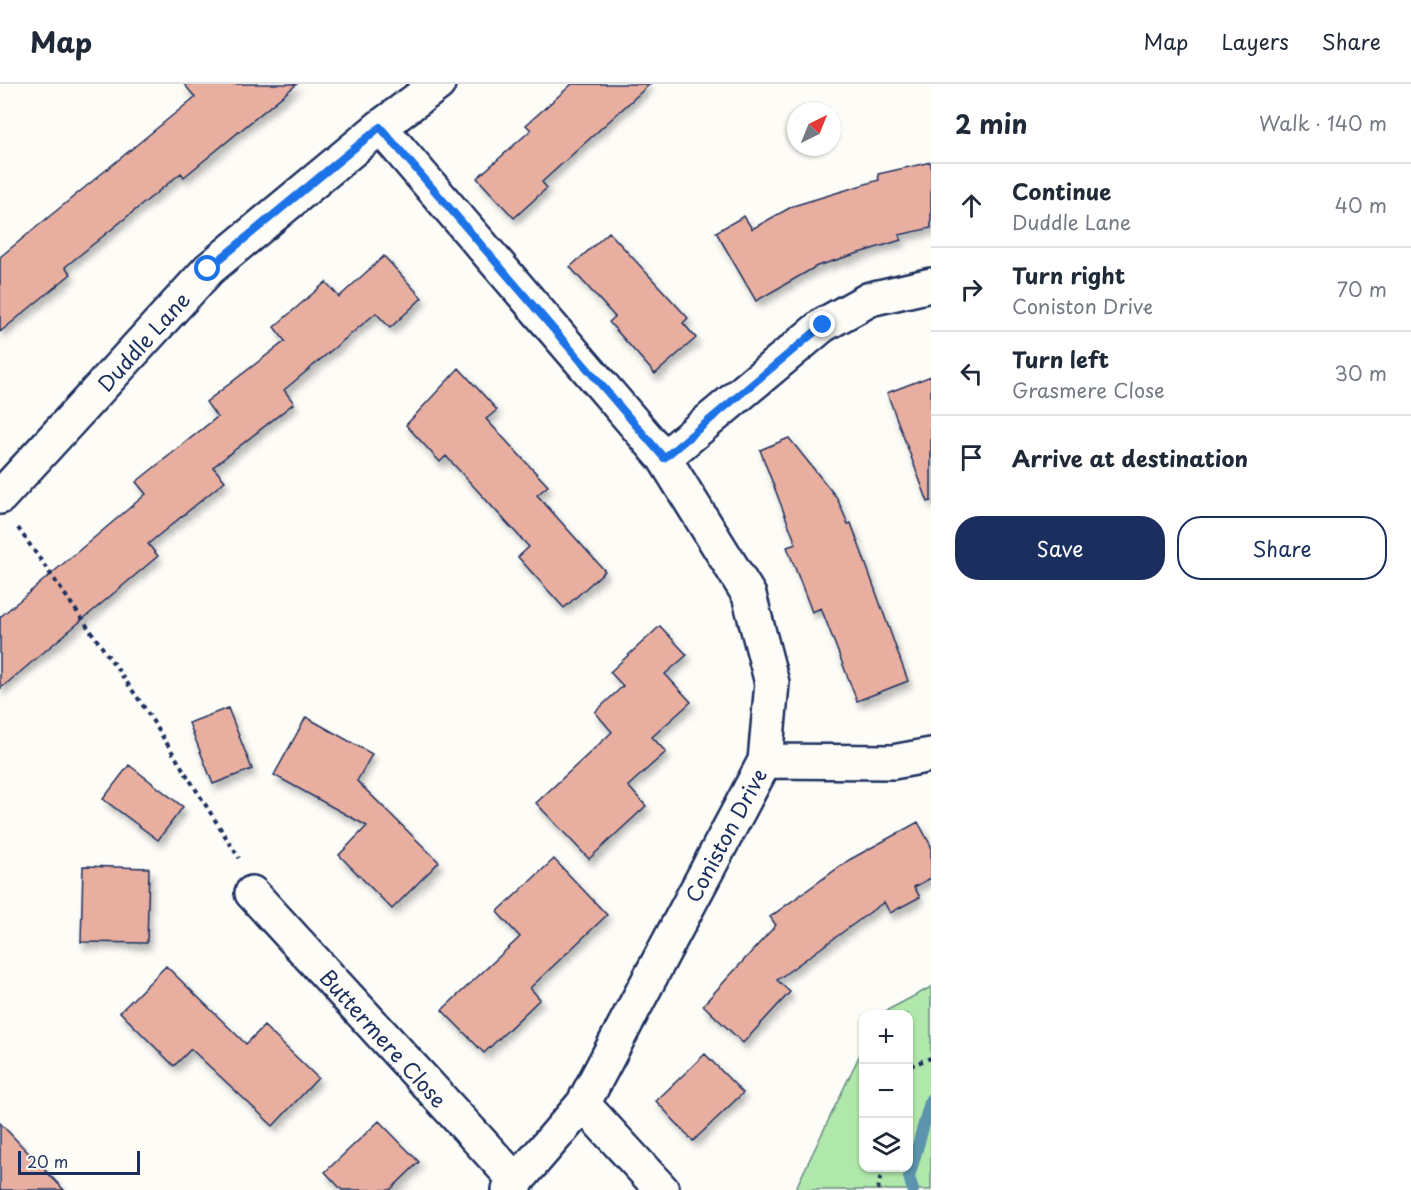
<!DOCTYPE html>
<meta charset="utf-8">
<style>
:root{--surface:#fff;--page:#f6f6f7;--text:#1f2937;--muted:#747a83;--line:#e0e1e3;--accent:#1b2f5e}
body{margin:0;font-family:"Playpen Sans",sans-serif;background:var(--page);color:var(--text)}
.controls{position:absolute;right:18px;bottom:18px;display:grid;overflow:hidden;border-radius:12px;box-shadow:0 2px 4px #0004}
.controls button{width:54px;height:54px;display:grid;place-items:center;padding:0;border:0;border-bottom:2px solid var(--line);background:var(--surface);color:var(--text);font:30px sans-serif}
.compass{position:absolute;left:787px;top:18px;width:54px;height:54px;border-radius:50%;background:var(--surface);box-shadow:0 2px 4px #0004;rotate:43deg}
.scale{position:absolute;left:18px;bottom:15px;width:122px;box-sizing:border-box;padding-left:6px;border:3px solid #1b2f5e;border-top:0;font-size:16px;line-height:21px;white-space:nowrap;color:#1b2f5e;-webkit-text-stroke:4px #fdfcf7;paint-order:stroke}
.stop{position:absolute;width:18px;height:18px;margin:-14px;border:4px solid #1a73e8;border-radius:50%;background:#fff}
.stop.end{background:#1a73e8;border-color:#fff;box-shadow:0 2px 6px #0008}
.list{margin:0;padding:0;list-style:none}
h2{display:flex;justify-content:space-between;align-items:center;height:78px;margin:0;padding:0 24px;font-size:26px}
h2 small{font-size:20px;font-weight:400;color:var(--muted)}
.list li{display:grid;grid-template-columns:39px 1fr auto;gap:18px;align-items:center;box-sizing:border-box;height:84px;padding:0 24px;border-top:2px solid var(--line)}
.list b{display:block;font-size:22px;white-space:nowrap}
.list p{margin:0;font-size:20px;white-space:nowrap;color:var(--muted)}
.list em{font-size:20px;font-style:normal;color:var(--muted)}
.actions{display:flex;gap:12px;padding:18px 24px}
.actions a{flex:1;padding:14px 0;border:2px solid var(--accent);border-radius:24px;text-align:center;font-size:21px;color:var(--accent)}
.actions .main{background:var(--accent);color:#fff}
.icon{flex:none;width:33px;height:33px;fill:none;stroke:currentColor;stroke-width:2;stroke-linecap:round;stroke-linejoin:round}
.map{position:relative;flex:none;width:931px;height:1106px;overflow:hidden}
header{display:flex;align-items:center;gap:36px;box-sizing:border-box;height:84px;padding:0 30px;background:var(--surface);border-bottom:2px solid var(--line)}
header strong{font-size:28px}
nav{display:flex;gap:33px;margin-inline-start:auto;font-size:21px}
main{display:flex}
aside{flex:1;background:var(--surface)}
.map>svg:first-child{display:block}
.green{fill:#b0e7aa;stroke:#668b84;stroke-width:1.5}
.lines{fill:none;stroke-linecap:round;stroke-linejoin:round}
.stream{stroke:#5b93ad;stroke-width:12}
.building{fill:#e8afa0;stroke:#1b2f5e;stroke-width:1.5;filter:url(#shadow)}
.minor-casing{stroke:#1b2f5e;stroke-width:38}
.path{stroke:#1b2f5e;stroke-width:4;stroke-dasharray:4.5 4.5;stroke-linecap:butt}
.minor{stroke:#fdfcf7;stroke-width:33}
.route{stroke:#1a73e8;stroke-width:8}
.labels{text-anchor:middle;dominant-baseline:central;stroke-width:6;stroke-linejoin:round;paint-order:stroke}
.street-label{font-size:21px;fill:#1b2f5e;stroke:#fdfcf7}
</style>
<header>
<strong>Map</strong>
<nav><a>Map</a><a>Layers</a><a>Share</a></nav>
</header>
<main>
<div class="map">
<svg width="931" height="1106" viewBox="0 0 931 1106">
<defs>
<filter id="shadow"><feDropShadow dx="3.5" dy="6" stdDeviation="3" flood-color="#0004"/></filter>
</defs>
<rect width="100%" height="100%" fill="#fdfcf7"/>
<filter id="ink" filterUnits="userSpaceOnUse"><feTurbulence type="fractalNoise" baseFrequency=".0167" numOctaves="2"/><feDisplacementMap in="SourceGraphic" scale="12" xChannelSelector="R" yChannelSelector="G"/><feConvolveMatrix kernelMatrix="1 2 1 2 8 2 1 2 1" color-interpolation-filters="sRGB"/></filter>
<g filter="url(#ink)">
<path class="green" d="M 931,903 L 931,1106 L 795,1106 L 863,964 L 864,1084 L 908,1084 L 908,930 L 880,930 Z"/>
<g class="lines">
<path class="stream" d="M 913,1106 L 909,1093 L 931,1015"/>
</g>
<path class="building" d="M 184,0 L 297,0 L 184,93 L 181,89 L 65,183 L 71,190 L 0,248 L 0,173 L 195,13 Z
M 572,0 L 650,0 L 542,98 L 547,104 L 514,134 L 477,94 L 531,46 L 526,41 Z
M 931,78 L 931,144 L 899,151 L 901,156 L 817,182 L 756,217 L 716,148 L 744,132 L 752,145 L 793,122 L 879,96 L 878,90 Z
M 609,148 L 688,234 L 683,239 L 696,254 L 655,290 L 609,238 L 615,233 L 570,183 Z
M 384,172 L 422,214 L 390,244 L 376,229 L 284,306 L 294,319 L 213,383 L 225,397 L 148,460 L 158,472 L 0,605 L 0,533 L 146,410 L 136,398 L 217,333 L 206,318 L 285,257 L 274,243 L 326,198 L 339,213 Z
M 459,284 L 497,326 L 486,335 L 548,402 L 537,411 L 605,487 L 564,524 L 518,473 L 529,463 L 446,372 L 440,378 L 406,341 Z
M 931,292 L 931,417 L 928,418 L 887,309 Z
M 789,354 L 837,414 L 848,440 L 851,439 L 908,597 L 857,617 L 821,524 L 812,528 L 787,463 L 796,460 L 760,366 Z
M 660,542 L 687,571 L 665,590 L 691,618 L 652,653 L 666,668 L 628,702 L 646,722 L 589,775 L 536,719 L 612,648 L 595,628 L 623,602 L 610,588 Z
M 228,624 L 252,685 L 213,700 L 189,639 Z
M 306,633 L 372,670 L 357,697 L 439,778 L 392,825 L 339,771 L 367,742 L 274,691 Z
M 129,681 L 183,723 L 158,756 L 103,715 Z
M 918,738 L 931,762 L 931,794 L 914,803 L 920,813 L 890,829 L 884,818 L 777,896 L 790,908 L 743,959 L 703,921 L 776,841 L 770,833 L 849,776 Z
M 554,775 L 607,831 L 530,904 L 540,915 L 484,969 L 442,926 L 520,853 L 497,828 Z
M 83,782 L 149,784 L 147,859 L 81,858 Z
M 166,882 L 246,960 L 264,942 L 318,994 L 273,1042 L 191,965 L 174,982 L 120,928 Z
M 705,970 L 743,1009 L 693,1057 L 656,1017 Z
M 379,1037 L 419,1078 L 390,1106 L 342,1106 L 325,1088 Z
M 0,1039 L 64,1106 L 0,1106 Z"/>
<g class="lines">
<defs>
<path id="minor" d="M 380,43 L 664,374 L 749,511 L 772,599 L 765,677 L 583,1020 L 509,1106
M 664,374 L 823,241 L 870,215 L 931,201
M 0,413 L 209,185 L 380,43 L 438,0
M 765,677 L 893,678 L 931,671
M 252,809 L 517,1098
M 583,1020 L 662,1106"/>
</defs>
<use href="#minor" class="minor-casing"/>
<path class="path" d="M 18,444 L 142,620 L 239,774
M 908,991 L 912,981 L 931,974
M 878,1106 L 882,1084"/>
<use href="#minor" class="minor"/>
</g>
</g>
<g class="lines" filter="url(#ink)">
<path class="route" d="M 208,185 L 380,43 L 664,374 L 823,241"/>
</g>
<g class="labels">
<g class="street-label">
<text transform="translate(143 257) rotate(-48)">Duddle Lane</text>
<text transform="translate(725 751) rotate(-62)">Coniston Drive</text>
<text transform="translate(384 954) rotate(48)">Buttermere Close</text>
</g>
</g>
</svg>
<div class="controls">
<button>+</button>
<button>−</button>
<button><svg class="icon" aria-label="layers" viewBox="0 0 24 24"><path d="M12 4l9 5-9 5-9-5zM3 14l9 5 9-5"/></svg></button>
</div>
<svg class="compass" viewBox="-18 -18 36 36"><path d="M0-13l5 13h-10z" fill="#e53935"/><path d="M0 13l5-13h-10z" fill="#747a83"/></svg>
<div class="scale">20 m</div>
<div class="stop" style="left:208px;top:185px"></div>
<div class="stop end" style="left:823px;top:241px"></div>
</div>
<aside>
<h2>2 min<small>Walk · 140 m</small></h2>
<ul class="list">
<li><svg class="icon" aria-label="ahead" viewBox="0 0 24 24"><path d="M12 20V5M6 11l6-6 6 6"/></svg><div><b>Continue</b><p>Duddle Lane</p></div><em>40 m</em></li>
<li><svg class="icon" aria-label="right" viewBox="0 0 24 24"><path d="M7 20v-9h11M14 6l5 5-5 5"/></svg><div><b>Turn right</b><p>Coniston Drive</p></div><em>70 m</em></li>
<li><svg class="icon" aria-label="left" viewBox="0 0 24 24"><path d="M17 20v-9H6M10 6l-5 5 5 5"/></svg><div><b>Turn left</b><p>Grasmere Close</p></div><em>30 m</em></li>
<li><svg class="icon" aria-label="arrive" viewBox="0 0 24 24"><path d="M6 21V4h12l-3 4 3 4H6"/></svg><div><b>Arrive at destination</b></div></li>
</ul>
<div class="actions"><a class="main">Save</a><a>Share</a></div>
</aside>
</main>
